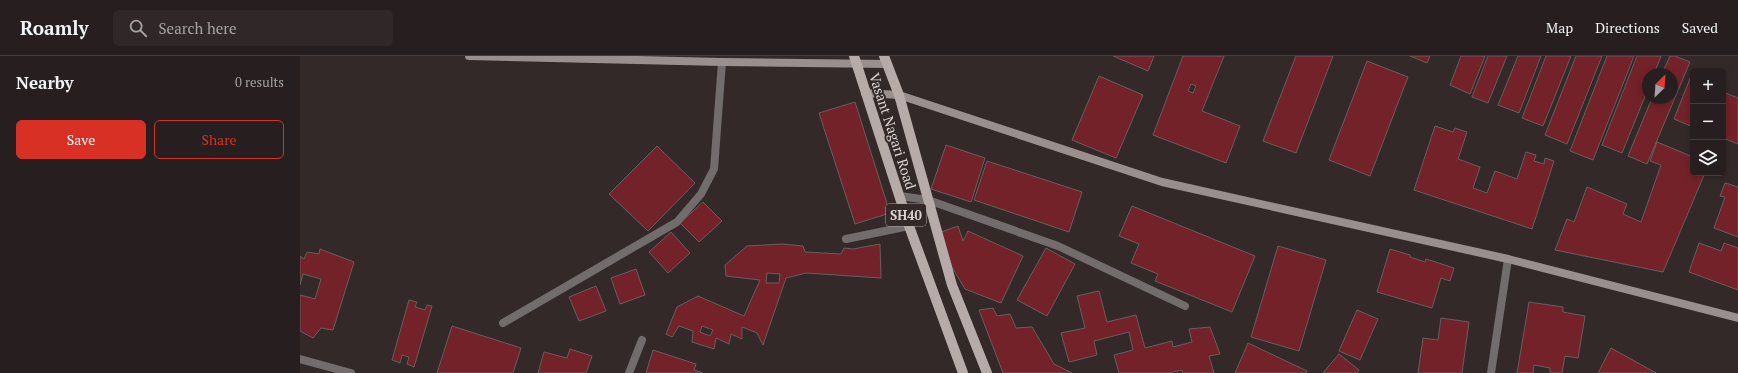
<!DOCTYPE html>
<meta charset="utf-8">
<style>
:root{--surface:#271f1f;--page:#2f2728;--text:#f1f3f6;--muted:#a4a2a4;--line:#433d3d;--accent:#d93025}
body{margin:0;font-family:"PT Serif",serif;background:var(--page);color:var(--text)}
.controls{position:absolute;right:12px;top:12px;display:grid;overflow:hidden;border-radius:6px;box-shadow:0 2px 6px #0003}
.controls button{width:36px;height:36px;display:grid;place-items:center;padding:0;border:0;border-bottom:1px solid var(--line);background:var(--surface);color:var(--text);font:20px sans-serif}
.compass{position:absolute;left:1342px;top:12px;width:36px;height:36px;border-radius:50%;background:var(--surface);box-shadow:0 2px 6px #0003;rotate:25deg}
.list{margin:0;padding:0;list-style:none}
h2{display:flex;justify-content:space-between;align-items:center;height:52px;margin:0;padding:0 16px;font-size:17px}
h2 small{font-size:13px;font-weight:400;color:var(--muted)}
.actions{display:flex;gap:8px;padding:12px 16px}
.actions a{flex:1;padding:9px 0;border:1px solid var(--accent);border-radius:6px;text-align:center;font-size:14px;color:var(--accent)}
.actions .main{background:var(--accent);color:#fff}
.icon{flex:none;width:22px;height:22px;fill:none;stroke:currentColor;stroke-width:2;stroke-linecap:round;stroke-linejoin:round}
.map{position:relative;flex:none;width:1438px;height:317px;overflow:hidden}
header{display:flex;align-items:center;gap:24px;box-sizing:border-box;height:56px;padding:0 20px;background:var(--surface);border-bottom:1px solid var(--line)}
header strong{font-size:19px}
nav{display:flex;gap:22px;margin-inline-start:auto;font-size:14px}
.search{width:280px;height:36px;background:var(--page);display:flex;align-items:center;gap:10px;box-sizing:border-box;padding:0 14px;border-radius:6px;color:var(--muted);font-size:15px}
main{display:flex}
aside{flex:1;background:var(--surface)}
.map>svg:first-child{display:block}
.building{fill:#732229;stroke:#6a5d5d;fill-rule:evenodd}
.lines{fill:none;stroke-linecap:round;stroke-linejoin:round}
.lane{stroke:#726c6c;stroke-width:8}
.street{stroke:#726c6c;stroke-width:8}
.secondary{stroke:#998f8f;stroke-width:8}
.primary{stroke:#b7abaa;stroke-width:10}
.labels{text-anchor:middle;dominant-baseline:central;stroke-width:4;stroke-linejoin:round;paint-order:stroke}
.shield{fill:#342929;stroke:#aaa1a1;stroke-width:1}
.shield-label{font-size:13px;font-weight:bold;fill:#dcd4d4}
.street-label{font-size:14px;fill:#dcd4d4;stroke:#342929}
</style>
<header>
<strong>Roamly</strong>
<div class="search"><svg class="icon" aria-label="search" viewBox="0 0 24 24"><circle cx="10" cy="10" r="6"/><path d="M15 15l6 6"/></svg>Search here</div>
<nav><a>Map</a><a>Directions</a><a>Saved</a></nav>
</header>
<main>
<aside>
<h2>Nearby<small>0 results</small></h2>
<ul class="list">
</ul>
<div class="actions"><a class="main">Save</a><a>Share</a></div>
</aside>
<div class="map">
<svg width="1438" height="317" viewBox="0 0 1438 317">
<rect width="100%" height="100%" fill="#342929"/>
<path class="building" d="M 813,0 L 854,0 L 848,15 Z
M 883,0 L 924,0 L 902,55 L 940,70 L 926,107 L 853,79 ZM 891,28 L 896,30 L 893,37 L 888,35 Z
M 996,0 L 1033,0 L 996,97 L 963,85 Z
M 1110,0 L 1130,0 L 1127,7 Z
M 1161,0 L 1185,0 L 1170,38 L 1150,29 Z
M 1188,0 L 1207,0 L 1188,47 L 1172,41 Z
M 1218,0 L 1241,0 L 1219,57 L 1198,49 Z
M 1246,0 L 1271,0 L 1243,70 L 1222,62 Z
M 1276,0 L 1302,0 L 1267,88 L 1245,79 Z
M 1307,0 L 1334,0 L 1293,104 L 1270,95 Z
M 1337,0 L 1361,0 L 1354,18 L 1348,18 L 1348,33 L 1322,97 L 1302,89 Z
M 1370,0 L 1375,0 L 1390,6 L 1347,108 L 1328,100 L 1352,42 L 1372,42 L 1372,18 L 1362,18 Z
M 1067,5 L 1108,21 L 1070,120 L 1029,104 Z
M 1393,15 L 1393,71 L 1374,63 Z
M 799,20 L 843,39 L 816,102 L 772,84 Z
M 1423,36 L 1438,42 L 1438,88 L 1423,82 Z
M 555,46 L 590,157 L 555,168 L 519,57 Z
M 1135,70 L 1153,76 L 1155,72 L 1167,76 L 1158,103 L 1180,111 L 1173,132 L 1187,137 L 1195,115 L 1217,123 L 1226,96 L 1236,99 L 1234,105 L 1244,108 L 1245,102 L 1254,105 L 1232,173 L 1114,134 Z
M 1357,86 L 1393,101 L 1393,117 L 1405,117 L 1363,216 L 1255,194 L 1267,163 L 1274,166 L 1287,131 L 1327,148 L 1323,158 L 1341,166 L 1361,109 L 1350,105 Z
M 646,89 L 685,102 L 671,146 L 631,133 Z
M 357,90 L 395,127 L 348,175 L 309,138 Z
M 687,105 L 782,136 L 769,176 L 674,144 Z
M 1425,127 L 1438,131 L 1438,181 L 1414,172 L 1425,141 L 1420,140 Z
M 403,146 L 422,165 L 399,186 L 380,167 Z
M 832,150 L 955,200 L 932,256 L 855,225 L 858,218 L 831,207 L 839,188 L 819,180 Z
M 658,170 L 663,185 L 668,175 L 723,200 L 701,247 L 665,233 L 652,211 L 641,176 Z
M 371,176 L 390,197 L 368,217 L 349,196 Z
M 1399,187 L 1421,195 L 1424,187 L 1438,192 L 1438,234 L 1389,216 Z
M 482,188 L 503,190 L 505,196 L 541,198 L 544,192 L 553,193 L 580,188 L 581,222 L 506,217 L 486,222 L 463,289 L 457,277 L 442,271 L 442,283 L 431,278 L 429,288 L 416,282 L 414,293 L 392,286 L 393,275 L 379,270 L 372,281 L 366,278 L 377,251 L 398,240 L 444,260 L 460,224 L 426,220 L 425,209 L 447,190 ZM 467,217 L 480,218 L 479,227 L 466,227 ZM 402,270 L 413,274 L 410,280 L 400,276 Z
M 978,190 L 1026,204 L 999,295 L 951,281 Z
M 746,192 L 775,208 L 747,260 L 717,244 Z
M 20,193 L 54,206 L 33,274 L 21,272 L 13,282 L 0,275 L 0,239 L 15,243 L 21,223 L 3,218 L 0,229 L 0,200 L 4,203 L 7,196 L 19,198 Z
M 1090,193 L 1110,199 L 1110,201 L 1125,206 L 1126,203 L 1154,212 L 1150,225 L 1141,222 L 1132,252 L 1077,236 Z
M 336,213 L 345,239 L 320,248 L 311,222 Z
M 296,230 L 306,255 L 279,265 L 269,241 Z
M 799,235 L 807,266 L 836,259 L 845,292 L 872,285 L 873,291 L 892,286 L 889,273 L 910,271 L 920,298 L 909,300 L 914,317 L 883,317 L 882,314 L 869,317 L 819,317 L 814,299 L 833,294 L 829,276 L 794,285 L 797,299 L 769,306 L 761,277 L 785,272 L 777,240 Z
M 109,244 L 117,246 L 115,251 L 125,254 L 127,249 L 132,250 L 114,311 L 107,308 L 109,301 L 102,299 L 100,307 L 92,304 Z
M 1229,246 L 1263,251 L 1263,256 L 1285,260 L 1278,302 L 1265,300 L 1262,317 L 1250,317 L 1250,312 L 1234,309 L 1233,317 L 1217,317 Z
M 693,252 L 697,260 L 710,258 L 716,272 L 732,271 L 754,308 L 772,317 L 703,317 L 679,254 Z
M 1057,254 L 1078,263 L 1060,304 L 1039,295 Z
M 1141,262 L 1169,266 L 1162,317 L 1118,317 L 1123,282 L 1138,284 Z
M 152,270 L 221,292 L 213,317 L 137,317 Z
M 948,287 L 1007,315 L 1006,317 L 935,317 Z
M 1311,292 L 1356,317 L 1298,317 Z
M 270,293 L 292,300 L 286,317 L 238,317 L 244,296 L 267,302 Z
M 353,294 L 396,308 L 394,314 L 403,317 L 346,317 Z
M 1039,298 L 1059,314 L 1057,317 L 1023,317 Z"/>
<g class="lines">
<path class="lane" d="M 600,140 L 628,144 L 758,190 L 885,250
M 203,267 L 377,166 L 401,138 L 414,113 L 422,6"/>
<path class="street" d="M 546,183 L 609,170
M 0,303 L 51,317
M 329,317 L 342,284
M 1191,317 L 1208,203"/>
<path class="secondary" d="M 169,0 L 422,6 L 587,8
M 565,37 L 599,39 L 862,126 L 1208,203 L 1438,262"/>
<path class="primary" d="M 554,0 L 609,170 L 663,317
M 584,0 L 599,39 L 652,229 L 687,317"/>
</g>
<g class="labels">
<rect class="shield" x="586" y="148" width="40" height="22" rx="3"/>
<g class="shield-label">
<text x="606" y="159">SH40</text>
</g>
<g class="street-label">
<text transform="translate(593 75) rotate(72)">Vasant Nagari Road</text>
</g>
</g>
</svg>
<div class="controls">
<button>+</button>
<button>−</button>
<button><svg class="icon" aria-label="layers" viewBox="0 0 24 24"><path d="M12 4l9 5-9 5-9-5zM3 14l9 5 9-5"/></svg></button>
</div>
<svg class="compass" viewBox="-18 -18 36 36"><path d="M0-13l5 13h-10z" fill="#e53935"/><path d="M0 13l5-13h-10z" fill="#a4a2a4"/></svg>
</div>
</main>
